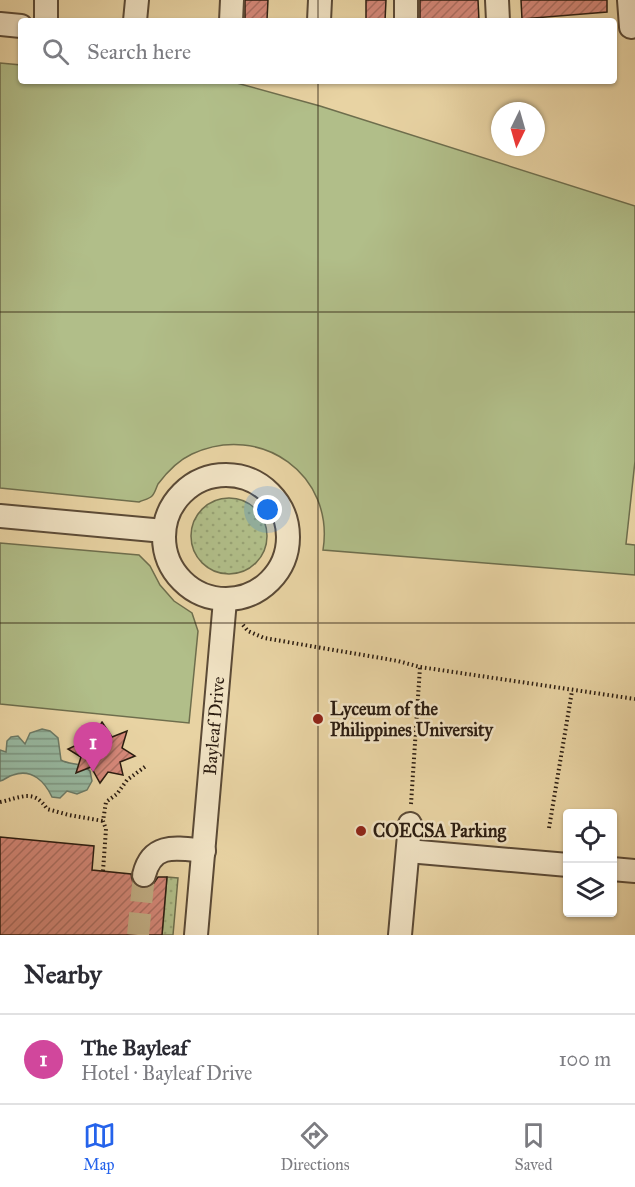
<!DOCTYPE html>
<meta charset="utf-8">
<style>
:root{--surface:#fff;--page:#f2f2f3;--text:#2b2b33;--muted:#7c7c81;--line:#e1e1e2;--accent:#2563eb}
body{margin:0;font-family:"IM FELL Great Primer",serif;background:var(--page);color:var(--text)}
.controls{position:absolute;right:18px;bottom:18px;display:grid;overflow:hidden;border-radius:6px;box-shadow:0 2px 4px #0004}
.controls button{width:54px;height:54px;display:grid;place-items:center;padding:0;border:0;border-bottom:2px solid var(--line);background:var(--surface);color:var(--text);font:30px sans-serif}
.compass{position:absolute;left:491px;top:102px;width:54px;height:54px;border-radius:50%;background:var(--surface);box-shadow:0 2px 4px #0004;rotate:185deg}
.you{position:absolute;left:268px;top:510px;width:21px;height:21px;margin:-15px;border:4px solid #fff;border-radius:50%;background:#1a73e8;box-shadow:0 0 0 9px #1a73e833}
.badge{display:grid;place-items:center;width:39px;height:39px;border-radius:50%;background:var(--accent);color:#fff;font-size:20px;font-weight:700}
.pin{position:absolute;translate:-50% -50px;filter:drop-shadow(0 2px 3px #0008)}
.pin::after{content:'';position:absolute;top:32px;width:21px;height:18px;background:inherit;clip-path:polygon(0 0,100% 0,50% 100%)}
.list{margin:0;padding:0;list-style:none}
h2{display:flex;justify-content:space-between;align-items:center;height:78px;margin:0;padding:0 24px;font-size:26px}
h2 small{font-size:20px;font-weight:400;color:var(--muted)}
.list li{display:grid;grid-template-columns:39px 1fr auto;gap:18px;align-items:center;box-sizing:border-box;height:90px;padding:0 24px;border-top:2px solid var(--line)}
.list b{display:block;font-size:22px;white-space:nowrap}
.list p{margin:0;font-size:20px;white-space:nowrap;color:var(--muted)}
.list em{font-size:20px;font-style:normal;color:var(--muted)}
.icon{flex:none;width:33px;height:33px;fill:none;stroke:currentColor;stroke-width:2;stroke-linecap:round;stroke-linejoin:round}
.map{position:relative;flex:none;width:635px;height:935px;overflow:hidden}
.search{position:absolute;background:var(--surface);box-shadow:0 2px 4px #0004;left:18px;right:18px;top:18px;height:66px;display:flex;align-items:center;gap:15px;box-sizing:border-box;padding:0 21px;border-radius:6px;color:var(--muted);font-size:22px}
.sheet{height:168px;background:var(--surface)}
nav{display:flex;justify-content:space-around;align-items:center;box-sizing:border-box;height:84px;border-top:2px solid var(--line);background:var(--surface);font-size:16px;color:var(--muted)}
nav a{display:grid;justify-items:center;gap:3px}
nav .on{color:var(--accent)}
.map>svg:first-child{display:block}
.green{fill:#b1be89;stroke:#6e6e4d;stroke-width:1.5}
.garden{fill:url(#garden-dots);stroke:#6e6e4d;stroke-width:1.5}
.water{fill:url(#water-rules);stroke:#6d7b67;stroke-width:1.5}
.building{fill:url(#building-hatch);stroke:#2c1d11;stroke-width:1.5}
.lines{fill:none;stroke-linecap:round;stroke-linejoin:round}
.minor-tunnel{stroke:#c2af86;stroke-width:22;stroke-dasharray:22 11;stroke-linecap:butt}
.minor-casing{stroke:#5b4a36;stroke-width:26}
.path{stroke:#2c1d11;stroke-width:4;stroke-dasharray:1.5 3;stroke-linecap:butt}
.minor{stroke:#f0e2c3;stroke-width:22}
.grid{fill:none;stroke:#2c1d11;stroke-width:1.5;stroke-opacity:0.55}
.poi-dot{fill:#8f2418;stroke:#f0e2c3;stroke-width:2}
.labels{text-anchor:middle;dominant-baseline:central;stroke-width:5;stroke-linejoin:round;paint-order:stroke}
.poi-label{font-size:18px;font-weight:bold;fill:#2c1d11;stroke:#f0e2c3;text-anchor:start}
.street-label{font-size:18px;fill:#2c1d11;stroke:#f0e2c3}
</style>
<div class="map">
<svg width="635" height="935" viewBox="0 0 635 935">
<defs>
<pattern id="garden-dots" width="8" height="8" patternUnits="userSpaceOnUse" patternTransform="scale(1.5)"><rect width="8" height="8" fill="#b1be89"/><path d="M2 2h.1M6 6h.1" fill="none" stroke="#98a375" stroke-width="1.8" stroke-linecap="round"/></pattern>
<pattern id="water-rules" width="6" height="5" patternUnits="userSpaceOnUse" patternTransform="scale(1.5)"><rect width="6" height="5" fill="#98b9a1"/><path d="M0 2.5h6" fill="none" stroke="#7c9682"/></pattern>
<pattern id="building-hatch" width="6" height="6" patternUnits="userSpaceOnUse" patternTransform="scale(1.5)"><rect width="6" height="6" fill="#d58879"/><path d="M-1 1l2-2M0 6l6-6M5 7l2-2" fill="none" stroke="#ad6f62"/></pattern>
</defs>
<rect width="100%" height="100%" fill="#e8d3a3"/>
<filter id="stains"><feTurbulence type="fractalNoise" baseFrequency=".00333" numOctaves="4"/><feColorMatrix values="0 0 0 0 .2 0 0 0 0 .09 0 0 0 0 .02 0 0 0 .5 -.17"/></filter>
<radialGradient id="worn" r=".72"><stop offset=".6" stop-color="#630" stop-opacity="0"/><stop offset="1" stop-color="#630" stop-opacity=".3"/></radialGradient>
<path class="green" d="M 0,63 L 21,65 L 21,81 L 233,82 L 320,106 L 635,206 L 635,461 L 626,544 L 635,545 L 635,575 L 323,550 C 335,475 261,422 192,454 C 179,460 167,472 158,484 C 156,488 155,493 152,496 C 149,499 143,500 139,502 L 0,488 Z
M 0,543 L 139,555 L 150,566 L 160,585 L 174,601 L 192,613 L 198,631 L 189,723 L 0,704 Z"/>
<path class="garden" d="M191 536a38 38 0 1 1 76 0a38 38 0 1 1-76 0Z
M 167,877 L 178,878 L 173,935 L 162,935 Z"/>
<path class="water" d="M 42,729 L 50,731 L 58,738 L 61,760 C 71,766 81,761 90,771 L 92,781 L 87,790 L 77,794 L 67,791 L 60,798 L 52,797 C 45,782 32,768 13,775 C 8,776 5,780 0,781 L 0,750 L 6,752 L 7,741 L 11,737 L 18,736 L 25,744 L 30,733 Z"/>
<path class="building" d="M 245,0 L 268,0 L 267,20 L 245,19 Z
M 366,0 L 386,0 L 385,21 L 366,21 Z
M 420,0 L 478,0 L 479,21 L 420,21 Z
M 521,0 L 607,0 L 607,12 L 522,19 Z
M 102,722 L 112,737 L 127,731 L 122,748 L 135,756 L 120,762 L 123,775 L 108,772 L 100,783 L 91,767 L 76,773 L 81,757 L 68,749 L 83,742 L 80,729 L 95,733 Z
M 0,837 L 94,846 L 92,870 L 131,874 L 133,883 L 140,888 L 147,888 L 152,886 L 158,877 L 167,877 L 162,935 L 0,935 Z"/>
<g class="lines">
<path class="minor-tunnel" d="M 138,935 L 144,875"/>
<defs>
<g id="minor">
<path d="M 497,0 L 498,21"/>
<path d="M 629,0 L 631,27"/>
<path d="M 46,21 L 46,0"/>
<path d="M 135,21 L 137,0"/>
<path d="M 231,21 L 232,0"/>
<path d="M 319,21 L 320,0"/>
<path d="M 406,21 L 406,0"/>
<path d="M 0,24 L 21,26"/>
<circle cx="226" cy="537" r="62"/>
<path d="M 0,516 L 164,531"/>
<path d="M 408,851 L 568,865"/>
<path d="M 612,869 L 635,871"/>
<path d="M 144,875 C 152,842 177,848 204,851"/>
<path id="s1" d="M 196,935 L 225,600"/>
<path d="M 400,935 L 410,824"/>
</g>
</defs>
<use href="#minor" class="minor-casing"/>
<path class="path" d="M 243,625 L 248,631 L 264,638 L 398,661 L 420,667 L 635,699
M 0,802 C 20,798 34,788 47,809 L 69,815 L 103,821
M 411,804 L 420,667
M 549,828 L 572,691
M 103,871 L 106,829 L 103,821 L 106,802 L 117,794 L 127,780 L 146,766"/>
<use href="#minor" class="minor"/>
</g>
<path class="grid" d="M 318,0 L 318,21M 318,81 L 318,935M 0,312 L 635,312M 0,623 L 635,623"/>
<g class="poi-dot">
<circle cx="318" cy="719" r="6"/>
<circle cx="361" cy="831" r="6"/>
</g>
<g class="labels">
<g class="poi-label">
<text x="330" y="709">Lyceum of the<tspan x="330" dy="21">Philippines University</tspan></text>
<text x="373" y="831">COECSA Parking</text>
</g>
<g class="street-label">
<text stroke="none"><textPath href="#s1" startOffset="210">Bayleaf Drive</textPath></text>
</g>
</g>
<rect width="100%" height="100%" filter="url(#stains)"/>
<rect width="100%" height="100%" fill="url(#worn)"/>
</svg>
<div class="controls">
<button><svg class="icon" aria-label="locate" viewBox="0 0 24 24"><circle cx="12" cy="12" r="6"/><path d="M12 2v4M12 18v4M2 12h4M18 12h4"/></svg></button>
<button><svg class="icon" aria-label="layers" viewBox="0 0 24 24"><path d="M12 4l9 5-9 5-9-5zM3 14l9 5 9-5"/></svg></button>
</div>
<svg class="compass" viewBox="-18 -18 36 36"><path d="M0-13l5 13h-10z" fill="#e53935"/><path d="M0 13l5-13h-10z" fill="#7c7c81"/></svg>
<div class="you"></div>
<div class="pin badge" style="left:93px;top:772px;background:#d1479c">1</div>
<div class="search"><svg class="icon" aria-label="search" viewBox="0 0 24 24"><circle cx="10" cy="10" r="6"/><path d="M15 15l6 6"/></svg>Search here</div>
</div>
<section class="sheet">
<h2>Nearby<small></small></h2>
<ul class="list">
<li><span class="badge" style="background:#d1479c">1</span><div><b>The Bayleaf</b><p>Hotel · Bayleaf Drive</p></div><em>100 m</em></li>
</ul>
</section>
<nav>
<a class="on"><svg class="icon" aria-label="map" viewBox="0 0 24 24"><path d="M3 6l6-2 6 2 6-2v14l-6 2-6-2-6 2zM9 4v14M15 6v14"/></svg>Map</a>
<a><svg class="icon" aria-label="directions" viewBox="0 0 24 24"><path d="M12 3l9 9-9 9-9-9zM9 14v-3h6M13 9l2 2-2 2"/></svg>Directions</a>
<a><svg class="icon" aria-label="saved" viewBox="0 0 24 24"><path d="M7 4h10v16l-5-4-5 4z"/></svg>Saved</a>
</nav>
